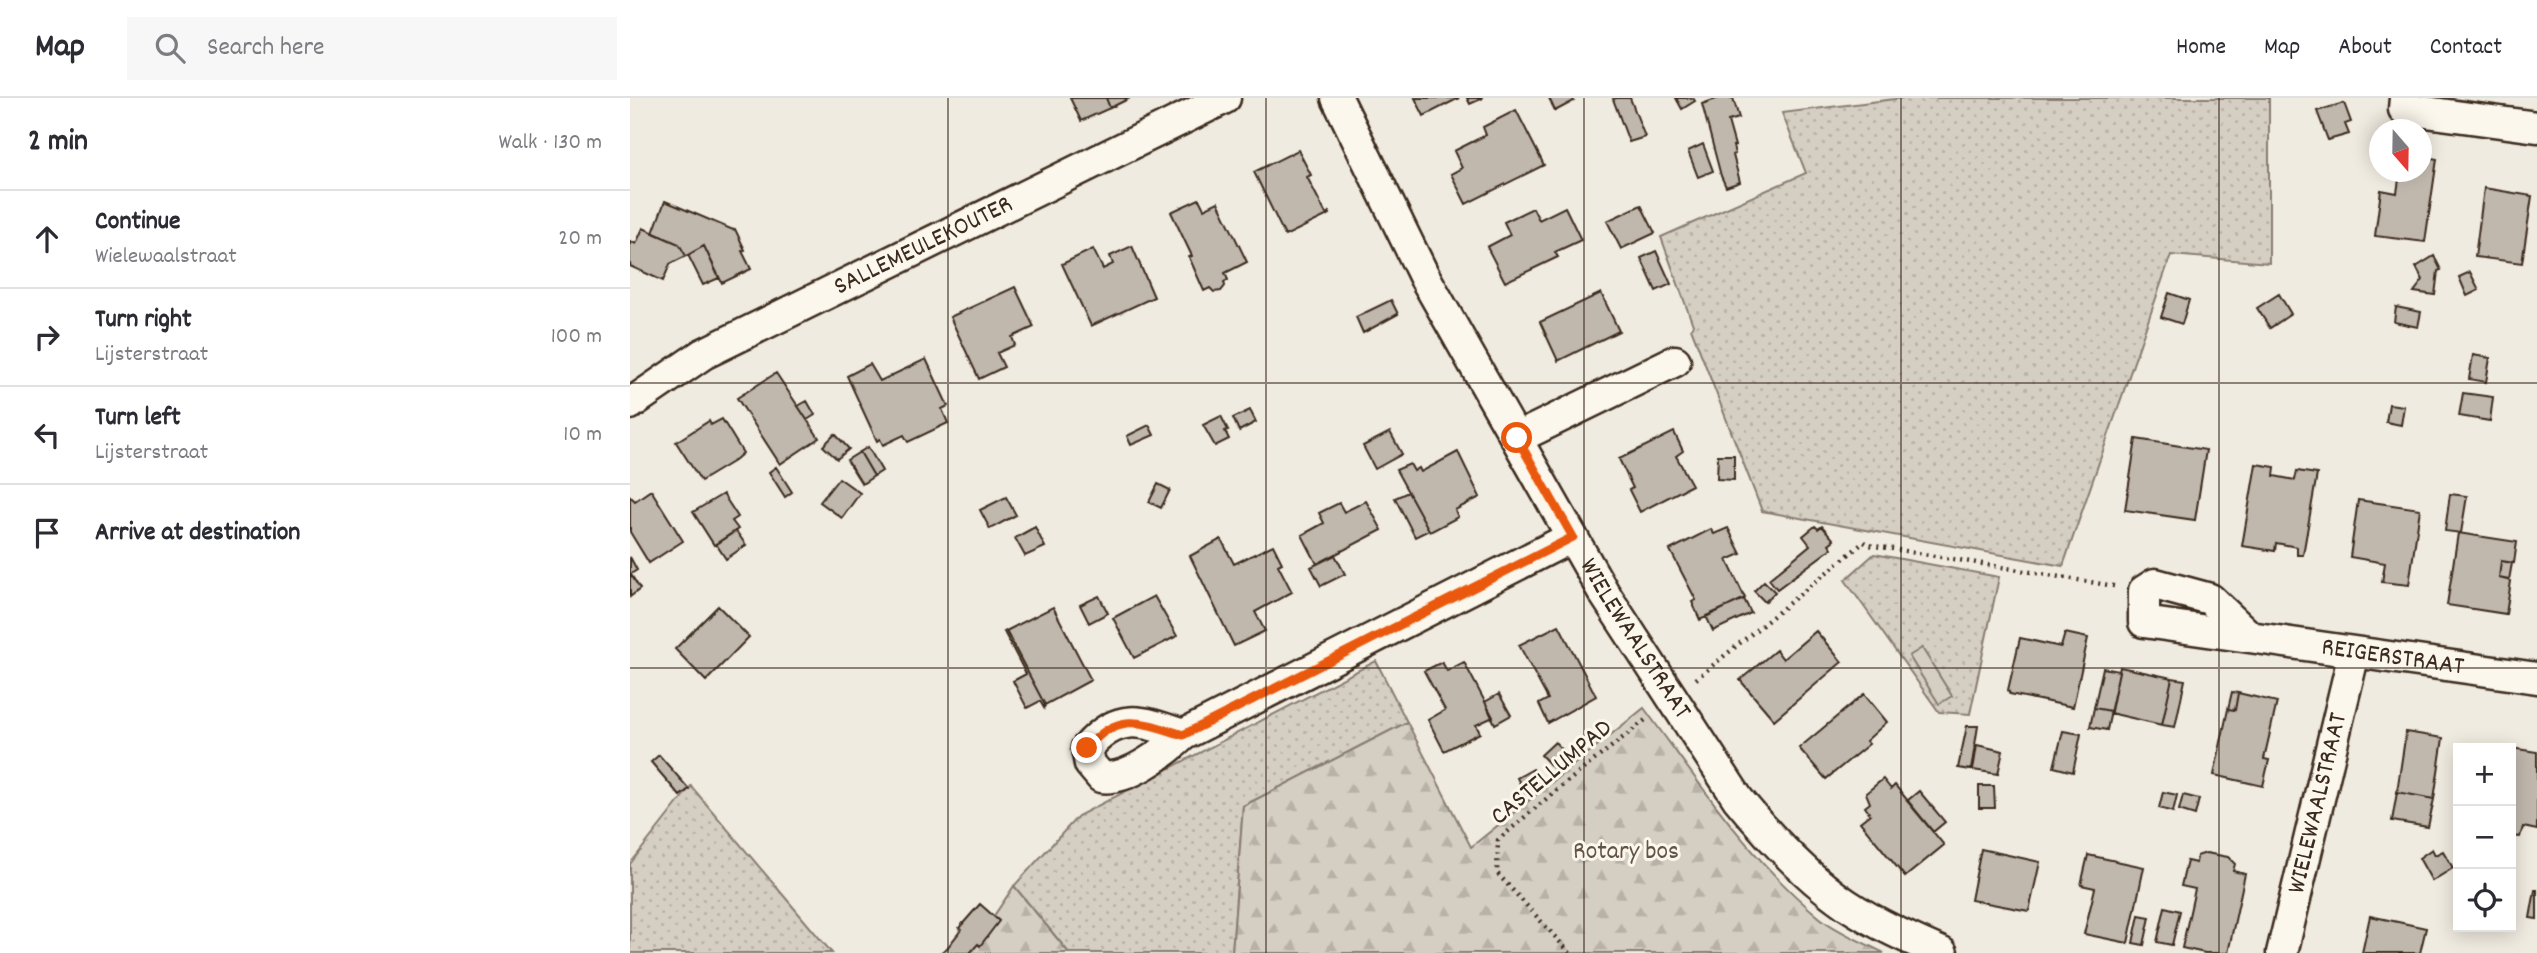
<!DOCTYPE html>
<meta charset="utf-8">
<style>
:root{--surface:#fff;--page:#f7f7f7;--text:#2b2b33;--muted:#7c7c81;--line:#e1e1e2}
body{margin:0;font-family:Dekko,sans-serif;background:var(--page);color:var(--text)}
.controls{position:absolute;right:21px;bottom:21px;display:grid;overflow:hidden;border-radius:0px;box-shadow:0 4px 18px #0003}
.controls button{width:63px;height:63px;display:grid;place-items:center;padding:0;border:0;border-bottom:2px solid var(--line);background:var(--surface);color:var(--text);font:35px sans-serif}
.compass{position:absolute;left:1739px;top:21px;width:63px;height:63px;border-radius:50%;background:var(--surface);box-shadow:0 4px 18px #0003;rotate:160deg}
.stop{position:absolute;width:21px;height:21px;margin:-16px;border:5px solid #ea580c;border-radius:50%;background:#fff}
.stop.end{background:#ea580c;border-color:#fff;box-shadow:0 2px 7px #0008}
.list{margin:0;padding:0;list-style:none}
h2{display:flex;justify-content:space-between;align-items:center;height:91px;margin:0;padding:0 28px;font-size:30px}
h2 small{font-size:23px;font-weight:400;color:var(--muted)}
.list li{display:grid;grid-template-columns:46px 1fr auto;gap:21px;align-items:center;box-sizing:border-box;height:98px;padding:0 28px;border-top:2px solid var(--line)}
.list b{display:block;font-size:26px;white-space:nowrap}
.list p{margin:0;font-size:23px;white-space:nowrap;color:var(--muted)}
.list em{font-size:23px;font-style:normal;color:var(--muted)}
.icon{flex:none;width:38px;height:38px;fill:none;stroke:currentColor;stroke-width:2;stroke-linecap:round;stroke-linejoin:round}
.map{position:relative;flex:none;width:1907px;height:855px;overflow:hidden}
header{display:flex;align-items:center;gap:42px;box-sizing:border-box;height:98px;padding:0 35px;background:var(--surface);border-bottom:2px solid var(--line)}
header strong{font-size:33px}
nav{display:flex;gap:38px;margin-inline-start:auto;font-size:24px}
.search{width:490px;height:63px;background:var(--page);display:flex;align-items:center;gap:18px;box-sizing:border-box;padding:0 24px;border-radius:0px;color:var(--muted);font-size:26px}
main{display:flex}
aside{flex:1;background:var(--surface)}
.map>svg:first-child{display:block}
.grass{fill:url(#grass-dots);stroke:#887c70;stroke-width:2}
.forest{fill:url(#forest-firs);stroke:#887c70;stroke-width:2}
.pitch{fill:#d5cec3;stroke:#887c70;stroke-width:2}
.building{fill:#c0b8ad;stroke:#3b2a1e;stroke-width:2}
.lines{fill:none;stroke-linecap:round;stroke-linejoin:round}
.minor-casing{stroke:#3b2a1e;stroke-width:35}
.path{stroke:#3b2a1e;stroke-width:4.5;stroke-dasharray:2 5;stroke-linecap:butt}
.minor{stroke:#fbf7ec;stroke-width:30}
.route{stroke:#ea580c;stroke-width:9}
.grid{fill:none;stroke:#3b2a1e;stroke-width:2;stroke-opacity:0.55}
.labels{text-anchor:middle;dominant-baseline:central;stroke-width:6;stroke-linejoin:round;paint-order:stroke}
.street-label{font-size:26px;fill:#3b2a1e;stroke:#fbf7ec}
.park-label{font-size:26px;fill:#625347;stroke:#fbf7ec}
</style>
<header>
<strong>Map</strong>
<div class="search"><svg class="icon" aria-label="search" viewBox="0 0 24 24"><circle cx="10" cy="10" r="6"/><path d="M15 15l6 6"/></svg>Search here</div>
<nav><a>Home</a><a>Map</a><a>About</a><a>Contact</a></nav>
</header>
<main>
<aside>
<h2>2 min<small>Walk · 130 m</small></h2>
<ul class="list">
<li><svg class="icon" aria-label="ahead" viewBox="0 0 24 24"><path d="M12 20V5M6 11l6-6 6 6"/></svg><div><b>Continue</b><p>Wielewaalstraat</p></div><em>20 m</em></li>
<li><svg class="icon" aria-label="right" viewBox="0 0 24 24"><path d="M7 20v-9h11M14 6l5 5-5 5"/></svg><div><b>Turn right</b><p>Lijsterstraat</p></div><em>100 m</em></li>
<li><svg class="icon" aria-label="left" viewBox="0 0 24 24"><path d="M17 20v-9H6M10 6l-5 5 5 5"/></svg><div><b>Turn left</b><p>Lijsterstraat</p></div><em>10 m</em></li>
<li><svg class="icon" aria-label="arrive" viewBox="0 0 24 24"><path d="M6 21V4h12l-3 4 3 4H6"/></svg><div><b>Arrive at destination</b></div></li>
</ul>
</aside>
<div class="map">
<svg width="1907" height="855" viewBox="0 0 1907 855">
<defs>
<pattern id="grass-dots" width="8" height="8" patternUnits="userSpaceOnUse" patternTransform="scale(1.75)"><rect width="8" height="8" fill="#d5cec3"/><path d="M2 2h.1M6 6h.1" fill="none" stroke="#b8b1a7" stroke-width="1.8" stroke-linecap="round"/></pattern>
<pattern id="forest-firs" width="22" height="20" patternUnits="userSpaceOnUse" patternTransform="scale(1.75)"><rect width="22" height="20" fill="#d5cec3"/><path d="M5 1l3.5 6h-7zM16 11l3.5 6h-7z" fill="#b8b1a7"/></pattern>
</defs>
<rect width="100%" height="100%" fill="#f0ebe0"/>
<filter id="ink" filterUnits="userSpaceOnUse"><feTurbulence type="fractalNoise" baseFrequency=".0143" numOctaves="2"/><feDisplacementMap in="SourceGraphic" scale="14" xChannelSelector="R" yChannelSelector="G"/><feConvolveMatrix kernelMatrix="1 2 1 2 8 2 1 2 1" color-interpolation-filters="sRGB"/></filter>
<g filter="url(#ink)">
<path class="grass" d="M 1273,0 L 1639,0 L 1639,165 L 1541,157 L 1433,468 L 1132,413 L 1061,230 L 1063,227 L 1031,139 L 1176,75 L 1152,15 Z
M 1244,456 L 1369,479 L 1340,616 L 1309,614 L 1215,482 Z
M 746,563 L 777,624 L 613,708 L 602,855 L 439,855 L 384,788 L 448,718 Z
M 61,688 L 202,855 L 0,855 L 0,766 Z"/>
<path class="forest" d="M 1014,610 C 1068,683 1119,761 1189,819 C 1207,834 1233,844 1254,855 L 602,855 L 613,708 L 777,624 L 841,749 Z
M 384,788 L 439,855 L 339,855 Z"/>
<path class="pitch" d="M 1292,550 L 1322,598 L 1309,606 L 1279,558 Z"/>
<path class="building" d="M 440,0 L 476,0 L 480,10 L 451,23 Z
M 476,0 L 500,0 L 480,10 Z
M 785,0 L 829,0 L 794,18 Z
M 837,0 L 853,0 L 840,6 Z
M 919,0 L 942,0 L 944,3 L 925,13 Z
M 987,0 L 1000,0 L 1015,39 L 999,44 L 983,1 Z
M 1046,0 L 1063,0 L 1065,3 L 1052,11 Z
M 1089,0 L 1103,0 L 1109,20 L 1098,23 L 1105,48 L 1103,48 L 1105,56 L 1103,57 L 1110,84 L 1096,89 L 1091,78 L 1072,6 Z
M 1714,5 L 1721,24 L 1715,26 L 1719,36 L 1698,42 L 1687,13 Z
M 886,12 L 914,67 L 836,106 L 821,76 L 832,70 L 824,53 L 856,37 L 853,29 Z
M 1073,46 L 1083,73 L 1068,79 L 1058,53 Z
M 668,52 L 681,77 L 677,79 L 696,116 L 699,114 L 700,116 L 655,138 L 624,74 Z
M 1792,58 L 1807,61 L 1795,144 L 1745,138 L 1751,92 L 1767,95 L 1770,74 L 1792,74 Z
M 1854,90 L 1902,98 L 1892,165 L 1845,159 Z
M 569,101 L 574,111 L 588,104 L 617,164 L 595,175 L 598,182 L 594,184 L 595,188 L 591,193 L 584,194 L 580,190 L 574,193 L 559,159 L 562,158 L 541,114 Z
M 35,103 L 103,132 L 105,131 L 115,152 L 112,153 L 121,171 L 92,185 L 74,148 L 56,158 L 49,146 L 23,135 Z
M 1011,107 L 1025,135 L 991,151 L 977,123 Z
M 935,109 L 951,142 L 925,154 L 928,159 L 875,184 L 857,149 L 880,137 L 874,124 L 903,110 L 909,122 Z
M 13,130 L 49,146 L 56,158 L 40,166 L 33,183 L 0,168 L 0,143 L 6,146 Z
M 74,148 L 89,180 L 73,187 L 58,157 Z
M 502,148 L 524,199 L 461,228 L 432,166 L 463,151 L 473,171 L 483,166 L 480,158 Z
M 1026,153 L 1041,186 L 1026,193 L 1011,160 Z
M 1804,158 L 1811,172 L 1808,173 L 1805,197 L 1784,194 L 1793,182 L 1786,169 Z
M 1840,174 L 1849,192 L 1837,198 L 1829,179 Z
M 385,189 L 404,229 L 382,239 L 385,247 L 367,255 L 374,269 L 349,281 L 320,219 Z
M 971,195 L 989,233 L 928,263 L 910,224 Z
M 1539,195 L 1559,202 L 1552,226 L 1531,219 Z
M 1649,196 L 1661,216 L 1640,230 L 1627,210 Z
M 761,202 L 768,216 L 733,235 L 726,219 Z
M 1766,209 L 1791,214 L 1788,229 L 1764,224 Z
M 1843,257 L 1860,260 L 1856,284 L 1839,281 Z
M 296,261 L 318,308 L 312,311 L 318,325 L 278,344 L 274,337 L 253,347 L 250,341 L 247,343 L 217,278 L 240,266 L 250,283 Z
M 146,275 L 189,340 L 150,366 L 107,300 Z
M 1833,295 L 1863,299 L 1860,323 L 1829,318 Z
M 177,303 L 185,317 L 177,322 L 168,308 Z
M 1759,306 L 1774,308 L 1771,327 L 1756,324 Z
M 620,312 L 626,324 L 609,333 L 603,320 Z
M 591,318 L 598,332 L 595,333 L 599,341 L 585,348 L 573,327 Z
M 92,321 L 113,355 L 104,363 L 71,383 L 46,344 L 79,323 L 81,327 Z
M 519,327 L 524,337 L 501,347 L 497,338 Z
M 760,334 L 772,356 L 745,371 L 733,348 Z
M 1044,334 L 1053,353 L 1046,358 L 1062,387 L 1010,414 L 999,392 L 1003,390 L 989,361 Z
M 205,336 L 219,351 L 207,361 L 193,348 Z
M 1506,341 L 1576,352 L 1565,422 L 1495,412 Z
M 238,349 L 252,373 L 244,378 L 230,354 Z
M 230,354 L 244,378 L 232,386 L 217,362 Z
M 828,354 L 850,399 L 825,412 L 828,419 L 800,434 L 766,372 L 780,366 L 784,373 L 789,370 L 791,374 Z
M 1088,357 L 1104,357 L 1104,382 L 1087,381 Z
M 1626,366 L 1645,369 L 1644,378 L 1665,382 L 1667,373 L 1687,376 L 1673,457 L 1667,457 L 1667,449 L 1646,445 L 1645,453 L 1612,448 Z
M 146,369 L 162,394 L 155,399 L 139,374 Z
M 209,380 L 230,395 L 212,420 L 190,404 Z
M 528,386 L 540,392 L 531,410 L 519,404 Z
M 21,392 L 53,443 L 19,465 L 0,434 L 0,398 L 5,403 Z
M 778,394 L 799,432 L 785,439 L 765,400 Z
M 93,396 L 108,419 L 102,423 L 108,431 L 84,447 L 63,414 Z
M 1820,396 L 1837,398 L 1831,435 L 1815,433 Z
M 376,399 L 386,417 L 360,431 L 350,412 Z
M 1728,402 L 1790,411 L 1779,487 L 1752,484 L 1755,465 L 1720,459 Z
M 736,403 L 752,432 L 687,466 L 672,437 L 694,425 L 689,415 L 709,405 L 714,414 Z
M 1185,428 L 1188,431 L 1192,428 L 1204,442 L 1199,446 L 1202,450 L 1147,491 L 1139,481 L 1180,447 L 1173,438 Z
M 405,429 L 415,449 L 395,458 L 385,440 Z
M 1098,430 L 1111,456 L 1097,462 L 1115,500 L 1070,522 L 1062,504 L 1066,502 L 1040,452 L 1081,431 L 1084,436 Z
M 106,433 L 116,447 L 96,461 L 86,446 Z
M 1828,435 L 1887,444 L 1884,465 L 1871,463 L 1869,480 L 1881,483 L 1876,516 L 1817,507 Z
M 591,441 L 604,466 L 643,447 L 652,465 L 648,467 L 662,494 L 625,514 L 635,533 L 604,548 L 560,458 Z
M 705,457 L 715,476 L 691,488 L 681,469 Z
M 0,459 L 7,472 L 1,476 L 0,475 Z
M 1871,463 L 1882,465 L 1879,482 L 1869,480 Z
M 0,475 L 10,491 L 0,499 Z
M 1134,483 L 1145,494 L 1135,504 L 1124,493 Z
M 469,498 L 478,515 L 459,525 L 450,507 Z
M 524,498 L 547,538 L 504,560 L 483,520 Z
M 1114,501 L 1121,515 L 1083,533 L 1076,518 Z
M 88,508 L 119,539 L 76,583 L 45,551 Z
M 423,509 L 461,582 L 415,607 L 376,533 Z
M 929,527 L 966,598 L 918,625 L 909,606 L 918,601 L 889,547 Z
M 376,533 L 415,607 L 414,610 L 410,603 L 397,610 L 383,583 L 396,576 L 374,534 Z
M 1186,533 L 1212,564 L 1144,622 L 1110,582 L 1146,552 L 1153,561 Z
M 1435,535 L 1458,540 L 1443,609 L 1380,596 L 1378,592 L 1390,540 L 1431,549 Z
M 812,564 L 817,573 L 834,564 L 863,619 L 846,627 L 850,635 L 814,653 L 798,622 L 815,612 L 794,573 Z
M 1490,569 L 1542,580 L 1532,627 L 1480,615 Z
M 1473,570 L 1489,573 L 1481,613 L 1464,610 Z
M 1542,580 L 1555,582 L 1545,629 L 1532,627 Z
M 1602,594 L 1608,595 L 1605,612 L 1598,611 Z
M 1608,595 L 1647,604 L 1634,661 L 1639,662 L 1633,688 L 1584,677 L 1598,611 L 1605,612 Z
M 869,596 L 881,617 L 865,626 L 855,604 Z
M 1234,596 L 1257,624 L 1236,643 L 1239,646 L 1196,681 L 1169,650 Z
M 1464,610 L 1481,613 L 1477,632 L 1460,629 Z
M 1337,628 L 1348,628 L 1341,672 L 1328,670 Z
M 1433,633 L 1451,636 L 1443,674 L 1424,669 Z
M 1776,634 L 1813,640 L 1804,701 L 1767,694 Z
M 925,644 L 939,659 L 925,672 L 911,657 Z
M 1347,647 L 1373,653 L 1368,676 L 1343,672 Z
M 1881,650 L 1907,654 L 1907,732 L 1893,729 L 1890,739 L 1881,738 Z
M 29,657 L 59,691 L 50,698 L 21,664 Z
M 903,671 L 912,688 L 896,697 L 887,680 Z
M 1253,681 L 1261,691 L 1265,687 L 1314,747 L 1275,779 L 1230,724 L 1240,716 L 1235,709 L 1240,705 L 1236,695 Z
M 1349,688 L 1364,688 L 1365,710 L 1349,710 Z
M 1289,693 L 1315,724 L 1303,734 L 1277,703 Z
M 1533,694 L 1547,697 L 1543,714 L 1529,710 Z
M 1767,694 L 1804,701 L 1798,729 L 1762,723 Z
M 1553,697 L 1569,701 L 1565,717 L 1549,712 Z
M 1351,751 L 1410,764 L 1399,813 L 1341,802 Z
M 1802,751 L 1805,757 L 1813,753 L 1823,770 L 1802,783 L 1789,760 Z
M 1576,755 L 1598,759 L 1605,766 L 1603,773 L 1615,776 L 1598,855 L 1575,855 L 1552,850 L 1565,791 L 1551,788 L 1557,763 L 1566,765 L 1567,758 Z
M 1458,757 L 1514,769 L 1498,845 L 1454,836 L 1465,790 L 1451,787 Z
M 1905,792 L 1907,792 L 1907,821 L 1900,820 Z
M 350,806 L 369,823 L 350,848 L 348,846 L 340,855 L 310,855 L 317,850 L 331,832 L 329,830 Z
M 1535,809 L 1550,813 L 1542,847 L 1527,844 Z
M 1509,817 L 1520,819 L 1514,847 L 1503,845 Z
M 1740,818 L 1796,830 L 1790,855 L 1732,855 Z"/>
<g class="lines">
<defs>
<g id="minor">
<path id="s1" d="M 707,0 L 794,178 L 974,495 L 1108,701 C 1140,740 1175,778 1216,806 C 1246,826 1280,841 1312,855"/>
<path d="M 1775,0 L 1774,11 L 1907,29"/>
<path id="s2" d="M 0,306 L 73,256 L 595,0"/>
<path d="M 887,340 L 1045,263"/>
<path id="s3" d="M 1619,538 L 1580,501 L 1525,486 L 1514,493 L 1514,524 L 1907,580"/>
<path d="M 553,637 C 534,655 497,683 471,679 L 460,666 L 457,650 C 488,613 513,623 553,637 L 942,439"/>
<path id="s4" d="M 1652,855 L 1724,555"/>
</g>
</defs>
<use href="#minor" class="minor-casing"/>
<path class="path" d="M 1066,581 L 1234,444 L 1239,447 L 1484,488
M 940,855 L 867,775 L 868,742 L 923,695 L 1019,619"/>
<use href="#minor" class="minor"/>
</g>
</g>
<g class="lines" filter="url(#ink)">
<path class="route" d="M 457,650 C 488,613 513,624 553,637 L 943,439 L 887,340"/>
</g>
<path class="grid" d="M 318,0 L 318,855M 636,0 L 636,855M 954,0 L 954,855M 1271,0 L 1271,855M 1589,0 L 1589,855M 0,285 L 1907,285M 0,570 L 1907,570"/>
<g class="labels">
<g class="street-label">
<text stroke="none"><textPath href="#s2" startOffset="334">SALLEMEULEKOUTER</textPath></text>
<text stroke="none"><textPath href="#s1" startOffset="618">WIELEWAALSTRAAT</textPath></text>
<text stroke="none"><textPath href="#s3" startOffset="406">REIGERSTRAAT</textPath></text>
<text transform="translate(922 675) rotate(-40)">CASTELLUMPAD</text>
<text stroke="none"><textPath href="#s4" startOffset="154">WIELEWAALSTRAAT</textPath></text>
</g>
<g class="park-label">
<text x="996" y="754">Rotary bos</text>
</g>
</g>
</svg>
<div class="controls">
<button>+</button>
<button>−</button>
<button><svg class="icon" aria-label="locate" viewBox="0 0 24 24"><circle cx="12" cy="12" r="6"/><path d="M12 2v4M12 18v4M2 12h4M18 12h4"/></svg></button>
</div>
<svg class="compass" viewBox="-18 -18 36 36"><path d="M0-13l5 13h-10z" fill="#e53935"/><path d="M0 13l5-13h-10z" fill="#7c7c81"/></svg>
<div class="stop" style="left:887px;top:340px"></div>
<div class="stop end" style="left:457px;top:650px"></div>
</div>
</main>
